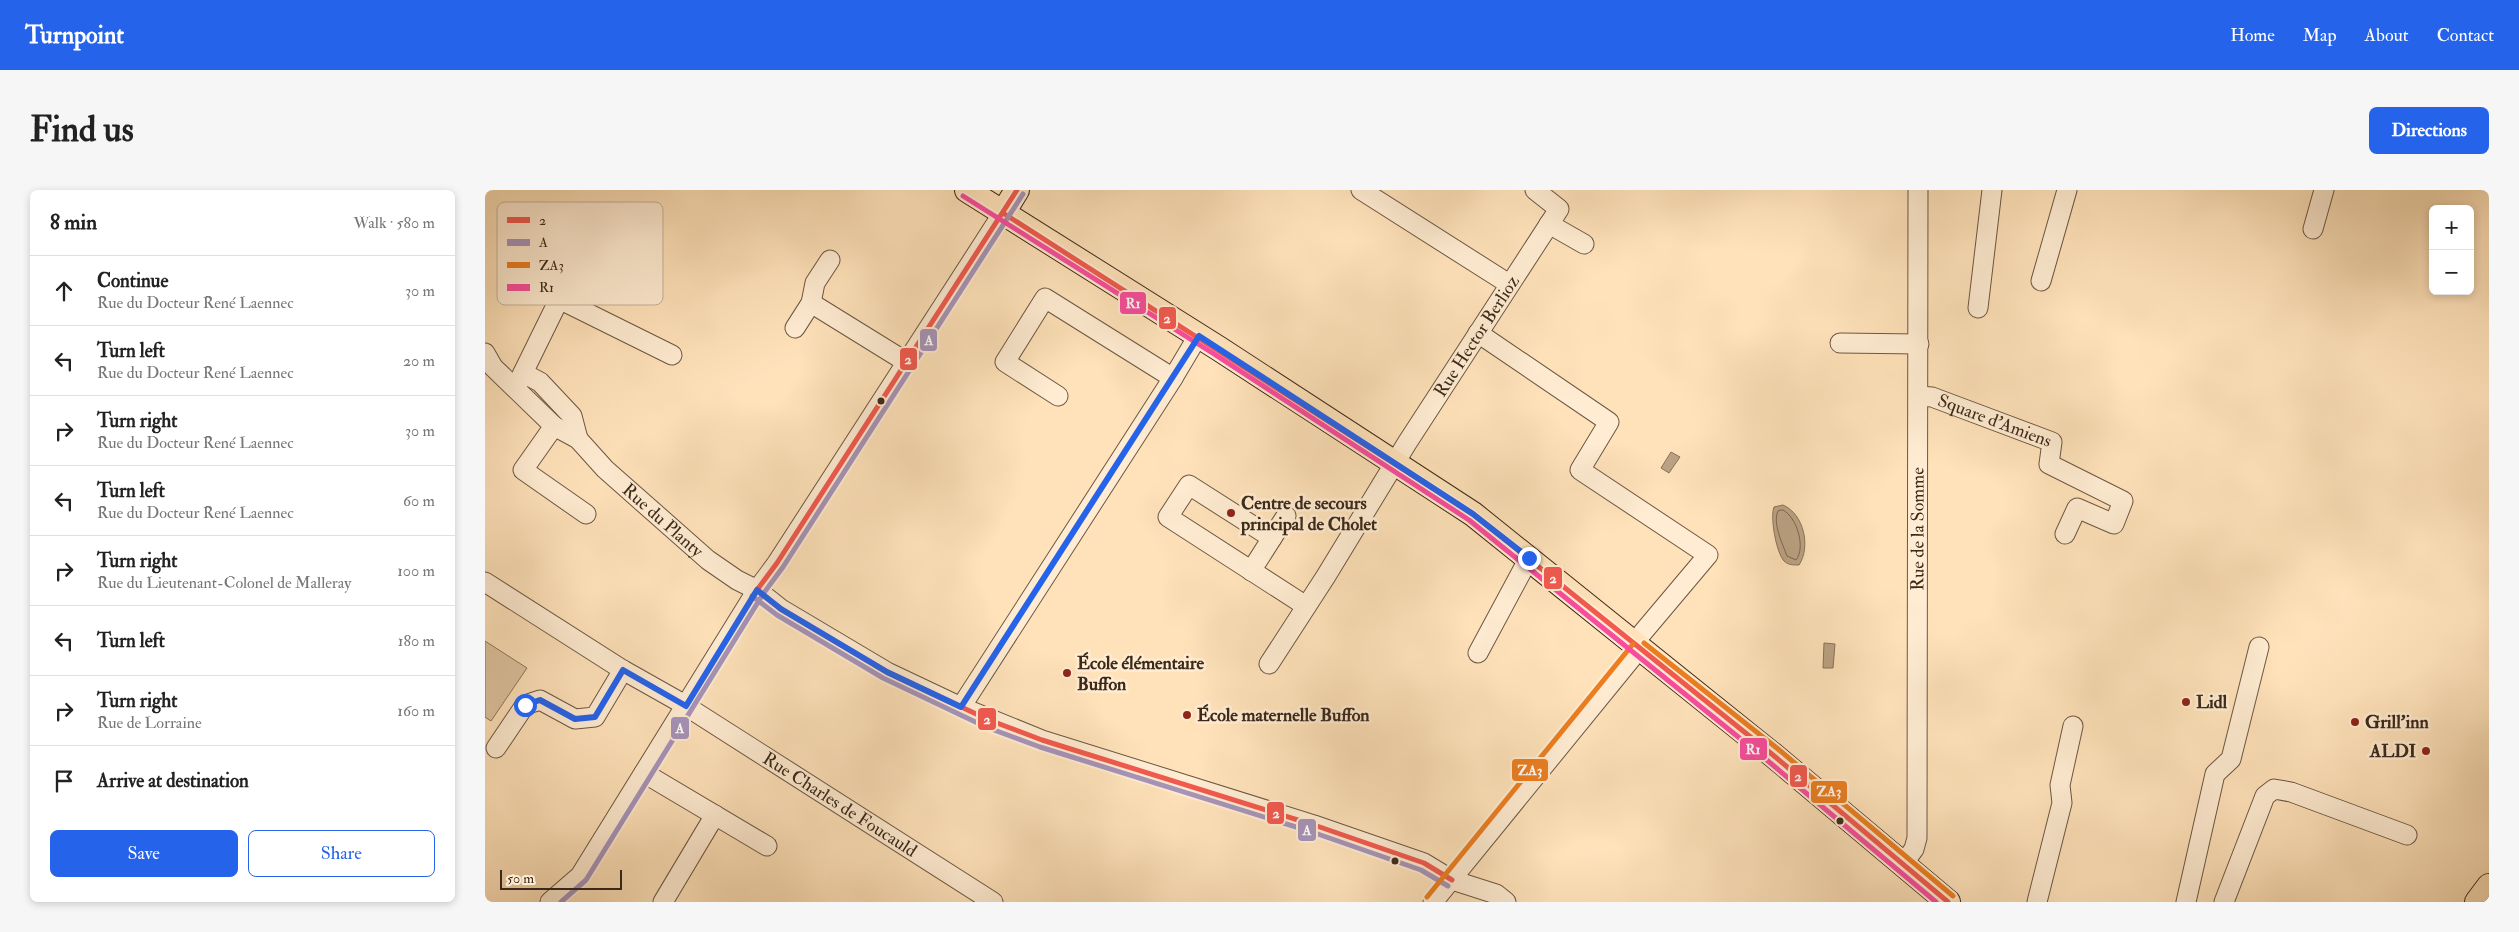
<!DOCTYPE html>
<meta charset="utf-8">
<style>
:root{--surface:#fff;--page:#f6f6f6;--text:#222;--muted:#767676;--line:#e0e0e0;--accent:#2563eb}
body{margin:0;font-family:"IM FELL Double Pica",serif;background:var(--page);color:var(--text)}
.controls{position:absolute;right:15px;top:15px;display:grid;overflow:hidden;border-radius:8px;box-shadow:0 2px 8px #0003}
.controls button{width:45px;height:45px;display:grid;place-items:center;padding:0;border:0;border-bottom:1px solid var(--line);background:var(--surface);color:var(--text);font:25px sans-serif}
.scale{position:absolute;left:15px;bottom:12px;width:122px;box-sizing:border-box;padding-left:5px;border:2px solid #3b291a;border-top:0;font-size:14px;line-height:18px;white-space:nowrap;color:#3b291a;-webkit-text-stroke:4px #ffecd2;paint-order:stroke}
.stop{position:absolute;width:15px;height:15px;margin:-11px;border:4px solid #2563eb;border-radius:50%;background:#fff}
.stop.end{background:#2563eb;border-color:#fff;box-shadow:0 1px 5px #0008}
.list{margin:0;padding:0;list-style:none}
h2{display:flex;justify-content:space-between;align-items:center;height:65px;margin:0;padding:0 20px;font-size:21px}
h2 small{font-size:16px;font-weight:400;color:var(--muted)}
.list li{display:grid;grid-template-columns:32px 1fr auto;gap:15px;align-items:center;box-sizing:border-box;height:70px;padding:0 20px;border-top:1px solid var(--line)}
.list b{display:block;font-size:19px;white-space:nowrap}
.list p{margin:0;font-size:16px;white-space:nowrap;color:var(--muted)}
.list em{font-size:16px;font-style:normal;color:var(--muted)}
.actions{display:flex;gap:10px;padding:15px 20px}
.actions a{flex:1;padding:11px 0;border:1px solid var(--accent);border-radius:8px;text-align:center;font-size:18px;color:var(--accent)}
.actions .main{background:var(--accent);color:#fff}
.icon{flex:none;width:28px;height:28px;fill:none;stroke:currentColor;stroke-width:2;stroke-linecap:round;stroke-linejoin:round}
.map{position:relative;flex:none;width:2004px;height:712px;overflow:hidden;border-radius:8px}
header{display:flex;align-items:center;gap:30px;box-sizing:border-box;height:70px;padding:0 25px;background:var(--accent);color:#fff}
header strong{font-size:24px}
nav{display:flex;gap:28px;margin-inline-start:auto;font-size:18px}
.intro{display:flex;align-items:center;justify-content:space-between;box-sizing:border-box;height:120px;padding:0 30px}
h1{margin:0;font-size:35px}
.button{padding:12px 22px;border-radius:8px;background:var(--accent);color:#fff;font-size:18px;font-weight:700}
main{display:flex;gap:30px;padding:0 30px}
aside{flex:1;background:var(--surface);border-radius:8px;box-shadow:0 2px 8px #0003}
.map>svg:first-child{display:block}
.green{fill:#dec39f;stroke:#8c765c}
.water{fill:#bca384;stroke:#88725a}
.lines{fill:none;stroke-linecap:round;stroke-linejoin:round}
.shore{stroke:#7c664f;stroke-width:1}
.minor-casing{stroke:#6c5742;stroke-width:21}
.major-casing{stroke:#3b291a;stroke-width:26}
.minor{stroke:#ffecd2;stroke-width:19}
.major{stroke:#ffe2ba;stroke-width:24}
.bus-1-casing{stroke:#ffecd2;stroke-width:9}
.bus-2-casing{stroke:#ffecd2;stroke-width:9}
.bus-3-casing{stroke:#ffecd2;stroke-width:9}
.bus-4-casing{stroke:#ffecd2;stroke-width:9}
.bus-1{stroke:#f2594f;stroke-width:5}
.bus-2{stroke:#a694ba;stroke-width:5}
.bus-3{stroke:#ec7e20;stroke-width:5}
.bus-4{stroke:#f94c9e;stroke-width:5}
.route{stroke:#2563eb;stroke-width:6}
.bus-dot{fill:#3b291a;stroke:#ffecd2;stroke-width:2}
.poi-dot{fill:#8f2418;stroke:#ffecd2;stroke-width:2}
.labels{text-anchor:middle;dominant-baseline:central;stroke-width:5;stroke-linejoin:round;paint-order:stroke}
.street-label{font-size:18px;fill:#3b291a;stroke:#ffecd2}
.poi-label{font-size:18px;font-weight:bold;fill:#3b291a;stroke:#ffecd2;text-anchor:start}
.key{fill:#ffecd2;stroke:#c4b29b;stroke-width:1}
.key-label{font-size:14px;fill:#3b291a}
.line-badge{stroke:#ffecd2;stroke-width:2}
.badge-label{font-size:14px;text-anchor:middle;font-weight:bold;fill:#fff}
</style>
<header>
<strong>Turnpoint</strong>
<nav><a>Home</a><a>Map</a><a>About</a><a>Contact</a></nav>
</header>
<div class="intro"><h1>Find us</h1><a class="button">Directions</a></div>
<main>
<aside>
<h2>8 min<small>Walk · 580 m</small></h2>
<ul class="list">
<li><svg class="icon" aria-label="ahead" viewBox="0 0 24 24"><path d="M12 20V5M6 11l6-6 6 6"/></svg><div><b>Continue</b><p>Rue du Docteur René Laennec</p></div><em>30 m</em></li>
<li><svg class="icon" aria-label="left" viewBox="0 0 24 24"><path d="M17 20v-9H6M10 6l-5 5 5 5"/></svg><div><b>Turn left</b><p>Rue du Docteur René Laennec</p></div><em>20 m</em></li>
<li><svg class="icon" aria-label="right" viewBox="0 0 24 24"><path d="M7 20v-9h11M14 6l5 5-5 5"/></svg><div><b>Turn right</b><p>Rue du Docteur René Laennec</p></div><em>30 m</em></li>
<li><svg class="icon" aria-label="left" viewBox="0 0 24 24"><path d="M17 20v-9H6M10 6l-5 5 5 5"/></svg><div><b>Turn left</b><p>Rue du Docteur René Laennec</p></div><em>60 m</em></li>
<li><svg class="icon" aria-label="right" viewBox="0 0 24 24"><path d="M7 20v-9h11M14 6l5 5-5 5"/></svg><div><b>Turn right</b><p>Rue du Lieutenant-Colonel de Malleray</p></div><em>100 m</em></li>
<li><svg class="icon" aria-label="left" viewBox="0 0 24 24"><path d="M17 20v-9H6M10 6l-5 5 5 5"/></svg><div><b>Turn left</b></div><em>180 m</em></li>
<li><svg class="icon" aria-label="right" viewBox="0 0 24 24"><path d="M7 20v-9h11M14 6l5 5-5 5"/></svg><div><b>Turn right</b><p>Rue de Lorraine</p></div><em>160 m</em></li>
<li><svg class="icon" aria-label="arrive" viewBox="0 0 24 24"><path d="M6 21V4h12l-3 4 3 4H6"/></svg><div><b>Arrive at destination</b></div></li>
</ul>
<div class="actions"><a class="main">Save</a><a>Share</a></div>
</aside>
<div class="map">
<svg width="2004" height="712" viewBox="0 0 2004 712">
<rect width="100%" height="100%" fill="#ffe2ba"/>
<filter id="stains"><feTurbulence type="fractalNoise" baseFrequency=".004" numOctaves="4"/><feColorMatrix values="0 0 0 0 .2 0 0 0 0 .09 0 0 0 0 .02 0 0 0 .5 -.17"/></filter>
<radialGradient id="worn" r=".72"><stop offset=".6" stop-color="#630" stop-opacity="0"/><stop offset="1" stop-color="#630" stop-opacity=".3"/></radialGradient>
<path class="green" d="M 0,451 L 42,478 L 6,531 L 0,527 Z"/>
<path class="water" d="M 1186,262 L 1195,267 L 1184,283 L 1176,278 Z
M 1298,315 C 1319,324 1326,357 1314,375 C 1308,375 1303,375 1299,371 C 1291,362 1285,327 1289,317 Z
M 1339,453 L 1350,454 L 1348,478 L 1338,478 Z"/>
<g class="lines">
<path class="shore" d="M 1298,320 C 1312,327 1321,358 1311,370 L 1302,366 C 1298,355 1287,333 1293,321 Z"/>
<defs>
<g id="minor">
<path d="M 876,0 L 1024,94"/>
<path d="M 1064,34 L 1099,54"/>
<path d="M 1828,39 L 1839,0"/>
<path d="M 1556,91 L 1582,0"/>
<path d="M 74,109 L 187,165"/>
<path d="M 326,113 L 423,173"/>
<path d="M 1493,118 L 1507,0"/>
<path d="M 310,138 L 326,113 L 330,93 L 345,70"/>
<path d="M 993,143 L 1124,232 L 1095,280 L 1223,365 L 1148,454"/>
<path d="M 1355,153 L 1434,154"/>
<path id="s1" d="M 0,163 L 8,177 L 69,236 L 93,249 L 120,279 L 223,370 L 252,390 L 272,400 L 296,419 L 402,482 L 476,517 L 557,550 L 829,635 L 939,673 L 967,690 L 1011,704 L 1021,712"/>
<path d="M 38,183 L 55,192 L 87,226 L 93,249"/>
<path d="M 688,188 L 713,146"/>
<path d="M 31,197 L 89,79 L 100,44"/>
<path id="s2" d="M 1434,206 L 1447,207 L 1567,252 L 1564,274 L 1638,311 L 1629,334 L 1592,318 L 1580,344"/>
<path d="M 69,236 L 38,280 L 101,324"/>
<path d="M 787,348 L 704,295 L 683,327 L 821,416"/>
<path d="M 766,381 L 801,326"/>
<path id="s3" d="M 0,392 L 138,480 L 193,511 L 508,712"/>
<path d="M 993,463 L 1044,368"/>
<path id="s4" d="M 784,474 L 841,386 L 922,253 L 1074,19 L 1050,0"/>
<path d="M 476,517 L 688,188 L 560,108 L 520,172 L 573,206"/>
<path d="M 11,558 L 40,515 L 55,510 L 90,529 L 110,527 L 138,480"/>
<path d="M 159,583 L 282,656"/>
<path id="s5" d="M 1418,674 L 1429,659 L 1432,648 L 1433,0"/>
<path d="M 65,712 L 95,686 L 272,400 L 292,373 L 518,23"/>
<path d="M 178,712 L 230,625"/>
<path d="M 948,712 L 1154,459"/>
<path d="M 1552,712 L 1577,613 L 1575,595 L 1588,536"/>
<path d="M 1701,712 L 1730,584 L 1746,569 L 1774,457"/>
<path d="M 1739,712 L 1780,606 L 1789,599 L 1806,602 L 1922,645"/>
</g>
<path id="major" d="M 482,0 L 733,158 L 988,324 L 1288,565 L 1463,712
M 518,23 L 532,0
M 1992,712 L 2004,696"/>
</defs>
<use href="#minor" class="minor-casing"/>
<use href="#major" class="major-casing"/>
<use href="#minor" class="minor"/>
<use href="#major" class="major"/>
<defs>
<path id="bus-1" d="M 518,23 L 988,324 L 1288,565 L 1463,712
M 272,400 L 296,419 L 402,482 L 504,530 L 557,550 L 829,635 L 939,673 L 967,690
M 272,400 L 292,373 L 532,0"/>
<path id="bus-2" d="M 267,406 L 292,425 L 398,488 L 501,537 L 555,557 L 827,642 L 936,680 L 963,696
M 76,712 L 101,690 L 278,404 L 298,377 L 538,4"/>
<path id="bus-3" d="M 1159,453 L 1293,559 L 1468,706
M 942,707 L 1148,454"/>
<path id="bus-4" d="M 478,6 L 729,164 L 984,330 L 1283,571 L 1451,712"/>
</defs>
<use href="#bus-1" class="bus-1-casing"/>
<use href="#bus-2" class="bus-2-casing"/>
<use href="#bus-3" class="bus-3-casing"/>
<use href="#bus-4" class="bus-4-casing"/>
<use href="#bus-1" class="bus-1"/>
<use href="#bus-2" class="bus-2"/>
<use href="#bus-3" class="bus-3"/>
<use href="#bus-4" class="bus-4"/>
</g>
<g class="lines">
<path class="route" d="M 40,515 L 55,510 L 90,529 L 110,527 L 138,480 L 201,516 L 272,400 L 296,419 L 402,482 L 476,517 L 714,146 L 988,324 L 1044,368"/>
</g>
<g class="bus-dot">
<circle cx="396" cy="211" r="4.5"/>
<circle cx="1355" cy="631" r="4.5"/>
<circle cx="910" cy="671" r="4.5"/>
</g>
<g class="poi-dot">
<circle cx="746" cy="323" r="5"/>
<circle cx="582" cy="483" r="5"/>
<circle cx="1701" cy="512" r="5"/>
<circle cx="702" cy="525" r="5"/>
<circle cx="1870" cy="532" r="5"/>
<circle cx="1941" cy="561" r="5"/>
</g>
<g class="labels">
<g class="street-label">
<text stroke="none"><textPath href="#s4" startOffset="388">Rue Hector Berlioz</textPath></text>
<text stroke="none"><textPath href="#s2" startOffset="80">Square d’Amiens</textPath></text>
<text stroke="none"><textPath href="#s1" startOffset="246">Rue du Planty</textPath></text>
<text stroke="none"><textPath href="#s5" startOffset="339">Rue de la Somme</textPath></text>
<text stroke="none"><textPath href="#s3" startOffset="419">Rue Charles de Foucauld</textPath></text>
</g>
<g class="poi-label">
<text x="756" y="313">Centre de secours<tspan x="756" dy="21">principal de Cholet</tspan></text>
<text x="592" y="473">École élémentaire<tspan x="592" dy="21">Buffon</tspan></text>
<text x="1711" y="512">Lidl</text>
<text x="712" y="525">École maternelle Buffon</text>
<text x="1880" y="532">Grill'inn</text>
<text x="1931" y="561" text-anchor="end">ALDI</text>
</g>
</g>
<rect x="12" y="12" width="166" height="103" rx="8" class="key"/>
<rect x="22" y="27" width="23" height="6" fill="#f2594f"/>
<rect x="22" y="49" width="23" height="7" fill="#a694ba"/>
<rect x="22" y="72" width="23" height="6" fill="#ec7e20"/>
<rect x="22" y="94" width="23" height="7" fill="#f94c9e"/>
<g class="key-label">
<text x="54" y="35">2</text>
<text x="54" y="57">A</text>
<text x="54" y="80">ZA3</text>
<text x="54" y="102">R1</text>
</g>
<g class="line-badge">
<rect x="634" y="101" width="28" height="24" rx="5" fill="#f94c9e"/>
<rect x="673" y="116" width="19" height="24" rx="5" fill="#f2594f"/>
<rect x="434" y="138" width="19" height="24" rx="5" fill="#a694ba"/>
<rect x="414" y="157" width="19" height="24" rx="5" fill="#f2594f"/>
<rect x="1058" y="376" width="20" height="24" rx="5" fill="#f2594f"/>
<rect x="492" y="517" width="20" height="24" rx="5" fill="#f2594f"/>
<rect x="185" y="526" width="20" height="24" rx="5" fill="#a694ba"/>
<rect x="1254" y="547" width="29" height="24" rx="5" fill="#f94c9e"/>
<rect x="1026" y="568" width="38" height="24" rx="5" fill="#ec7e20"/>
<rect x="1304" y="574" width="19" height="24" rx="5" fill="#f2594f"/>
<rect x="1325" y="590" width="38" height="24" rx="5" fill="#ec7e20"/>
<rect x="781" y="611" width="19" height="24" rx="5" fill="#f2594f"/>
<rect x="812" y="628" width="20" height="24" rx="5" fill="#a694ba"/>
</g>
<g class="badge-label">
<text x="648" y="118">R1</text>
<text x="682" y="133">2</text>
<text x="444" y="155">A</text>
<text x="423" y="174">2</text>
<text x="1068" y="393">2</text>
<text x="502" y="534">2</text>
<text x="195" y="543">A</text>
<text x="1268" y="564">R1</text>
<text x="1045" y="585">ZA3</text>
<text x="1313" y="591">2</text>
<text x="1344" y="606">ZA3</text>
<text x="791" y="628">2</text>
<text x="822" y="645">A</text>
</g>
<rect width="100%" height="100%" filter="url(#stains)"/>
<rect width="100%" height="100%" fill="url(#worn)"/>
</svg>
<div class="controls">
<button>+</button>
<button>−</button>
</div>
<div class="scale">50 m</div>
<div class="stop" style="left:40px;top:515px"></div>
<div class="stop end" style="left:1044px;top:368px"></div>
</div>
</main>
